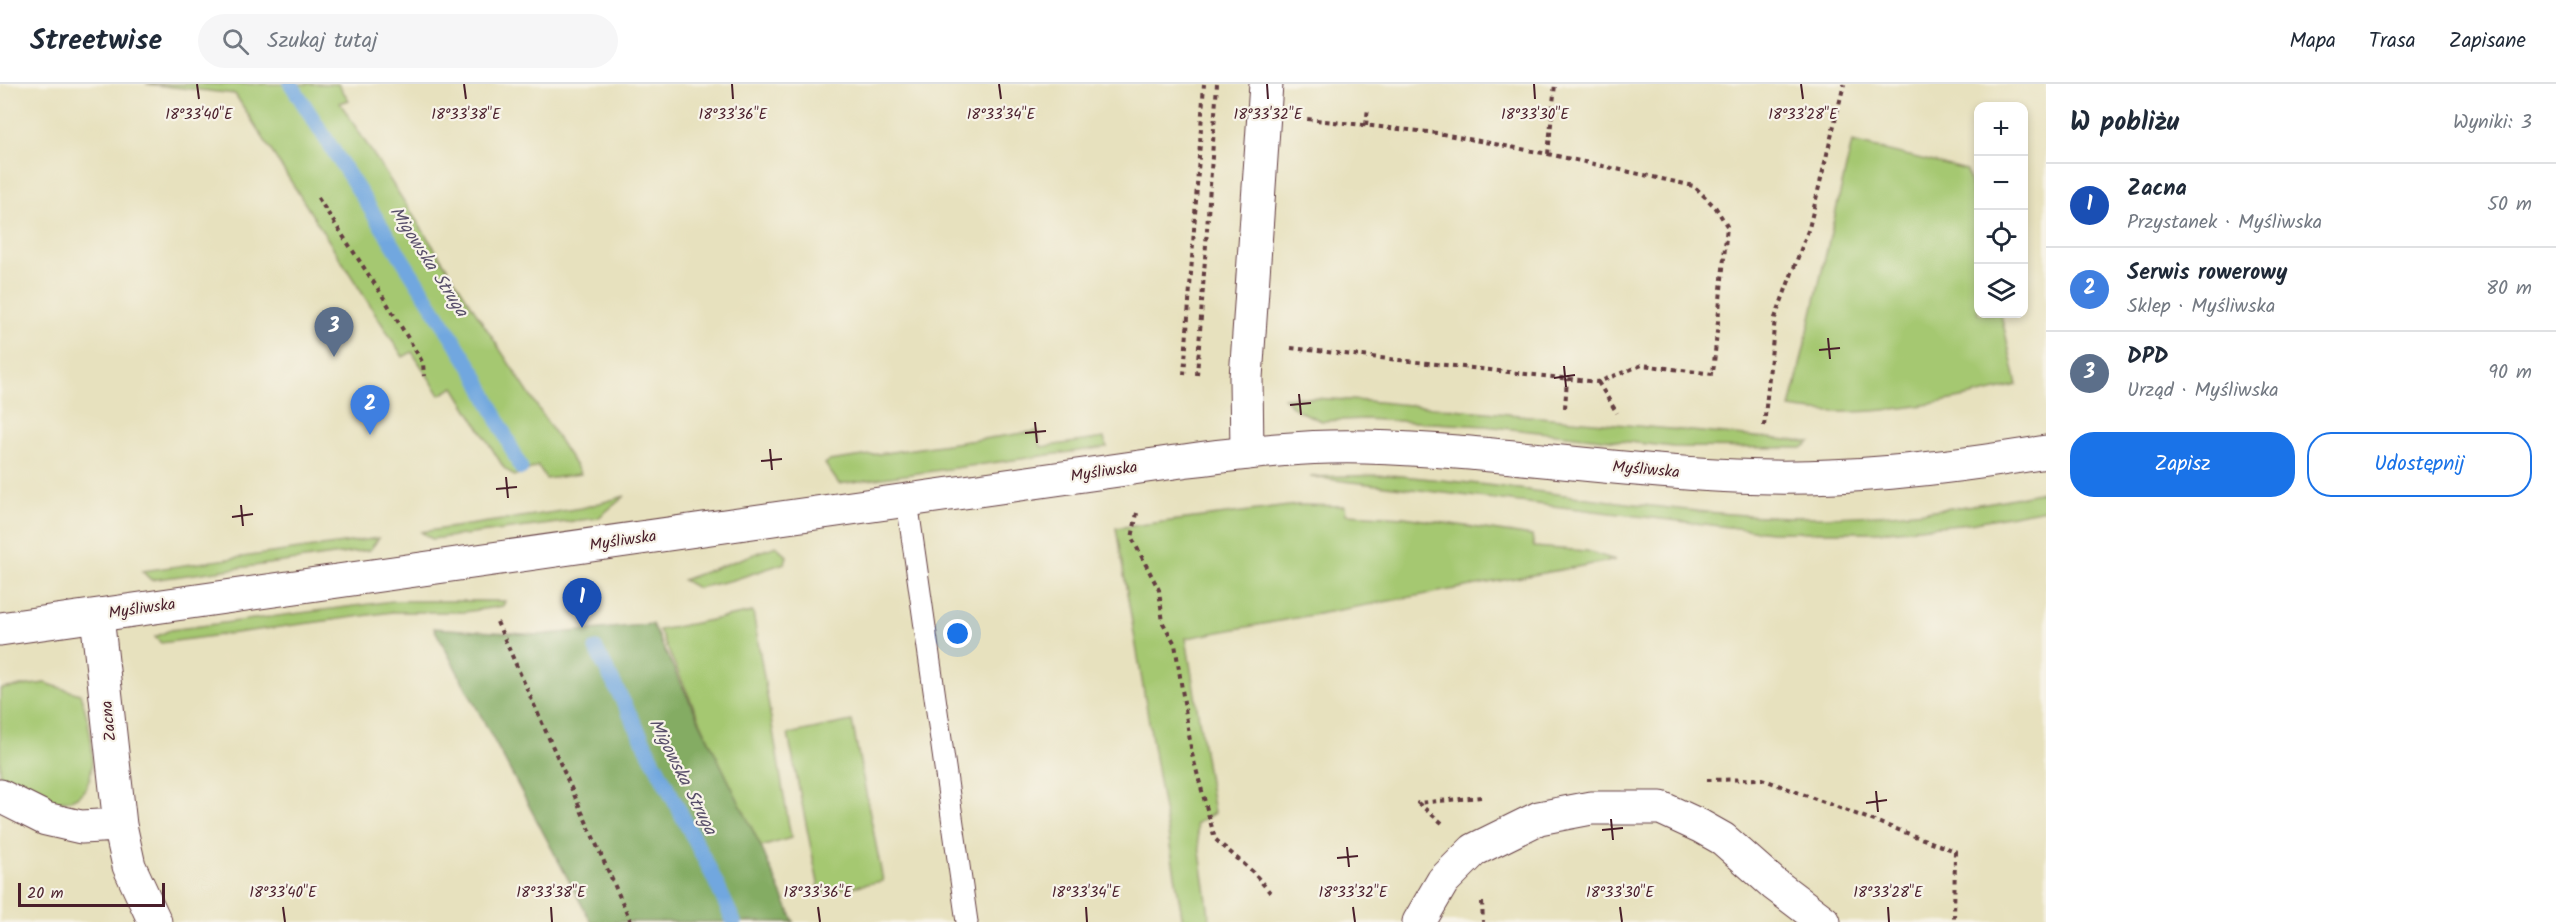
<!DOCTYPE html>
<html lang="pl">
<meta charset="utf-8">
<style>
:root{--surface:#fff;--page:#f6f6f7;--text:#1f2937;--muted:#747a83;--line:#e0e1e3;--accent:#1a73e8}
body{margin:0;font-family:Kalam,sans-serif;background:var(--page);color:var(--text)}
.controls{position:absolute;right:18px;top:18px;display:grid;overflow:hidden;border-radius:12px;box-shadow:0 3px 9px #0003}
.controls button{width:54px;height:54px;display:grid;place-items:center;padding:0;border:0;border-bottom:2px solid var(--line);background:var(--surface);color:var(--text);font:30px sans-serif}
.scale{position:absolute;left:18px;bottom:15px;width:147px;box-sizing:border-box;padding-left:6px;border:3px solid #4a1f2b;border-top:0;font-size:16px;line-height:21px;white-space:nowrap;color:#4a1f2b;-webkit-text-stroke:4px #f7f3e8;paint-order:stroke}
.you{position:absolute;left:958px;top:550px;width:21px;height:21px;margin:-15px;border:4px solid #fff;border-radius:50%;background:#1a73e8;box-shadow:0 0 0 9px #1a73e833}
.badge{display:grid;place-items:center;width:39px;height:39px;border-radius:50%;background:var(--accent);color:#fff;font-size:20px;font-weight:700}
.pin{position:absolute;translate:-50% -50px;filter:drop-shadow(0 2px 3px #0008)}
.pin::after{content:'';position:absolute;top:32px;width:21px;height:18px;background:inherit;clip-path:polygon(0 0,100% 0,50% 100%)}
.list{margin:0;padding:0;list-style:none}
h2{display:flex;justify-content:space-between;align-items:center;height:78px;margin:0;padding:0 24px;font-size:26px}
h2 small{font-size:20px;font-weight:400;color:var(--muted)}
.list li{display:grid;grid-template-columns:39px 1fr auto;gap:18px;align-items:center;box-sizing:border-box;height:84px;padding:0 24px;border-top:2px solid var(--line)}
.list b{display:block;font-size:22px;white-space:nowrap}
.list p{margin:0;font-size:20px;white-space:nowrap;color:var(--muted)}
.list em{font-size:20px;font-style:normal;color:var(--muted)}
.actions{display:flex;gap:12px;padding:18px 24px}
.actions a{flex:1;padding:14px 0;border:2px solid var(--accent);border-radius:24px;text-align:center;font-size:21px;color:var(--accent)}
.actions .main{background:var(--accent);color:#fff}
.icon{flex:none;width:33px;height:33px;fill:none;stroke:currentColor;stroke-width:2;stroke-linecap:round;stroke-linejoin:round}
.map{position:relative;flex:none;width:2046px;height:838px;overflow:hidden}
header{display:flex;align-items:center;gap:36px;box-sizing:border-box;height:84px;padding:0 30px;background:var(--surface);border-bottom:2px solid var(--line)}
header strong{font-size:28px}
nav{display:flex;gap:33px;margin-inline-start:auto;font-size:21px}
.search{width:420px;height:54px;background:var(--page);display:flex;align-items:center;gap:15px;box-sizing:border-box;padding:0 21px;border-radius:33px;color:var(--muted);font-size:22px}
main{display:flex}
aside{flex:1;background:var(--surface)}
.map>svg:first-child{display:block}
.green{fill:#a5c871;stroke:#78744e;stroke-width:1.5}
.forest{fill:#84ac63;stroke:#676647;stroke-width:1.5}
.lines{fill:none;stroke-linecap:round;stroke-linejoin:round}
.stream{stroke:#71a7df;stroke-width:15}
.service-casing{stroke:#623c41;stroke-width:23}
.minor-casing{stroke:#623c41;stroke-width:35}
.tertiary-casing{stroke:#623c41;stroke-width:35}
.path{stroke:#623c41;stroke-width:4;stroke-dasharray:4.5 4.5;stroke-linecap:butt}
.service{stroke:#fff;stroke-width:21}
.minor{stroke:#fff;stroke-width:33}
.tertiary{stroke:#fff;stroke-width:33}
.ticks{fill:none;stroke:#4a1f2b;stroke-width:2}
.labels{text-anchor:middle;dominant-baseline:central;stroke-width:4.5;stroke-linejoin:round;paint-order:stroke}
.street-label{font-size:16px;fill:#4a1f2b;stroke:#f7f3e8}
.water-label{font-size:18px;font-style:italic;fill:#584f6a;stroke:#f7f3e8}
.ticks-label{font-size:15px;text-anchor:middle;fill:#4a1f2b;stroke:#f7f3e8;stroke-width:4.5;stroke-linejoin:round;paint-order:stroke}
</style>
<header>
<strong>Streetwise</strong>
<div class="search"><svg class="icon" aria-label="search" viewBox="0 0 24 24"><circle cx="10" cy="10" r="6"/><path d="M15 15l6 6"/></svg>Szukaj tutaj</div>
<nav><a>Mapa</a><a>Trasa</a><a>Zapisane</a></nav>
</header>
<main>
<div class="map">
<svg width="2046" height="838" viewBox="0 0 2046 838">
<rect width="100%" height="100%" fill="#f7f3e8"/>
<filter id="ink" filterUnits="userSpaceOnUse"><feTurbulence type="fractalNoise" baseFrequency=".0167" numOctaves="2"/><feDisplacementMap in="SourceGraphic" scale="12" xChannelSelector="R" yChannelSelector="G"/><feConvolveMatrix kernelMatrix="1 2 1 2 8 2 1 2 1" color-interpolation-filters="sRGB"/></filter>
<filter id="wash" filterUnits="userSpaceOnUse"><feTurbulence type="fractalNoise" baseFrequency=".008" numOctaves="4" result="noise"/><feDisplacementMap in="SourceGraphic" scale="24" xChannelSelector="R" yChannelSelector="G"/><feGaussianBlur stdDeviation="1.35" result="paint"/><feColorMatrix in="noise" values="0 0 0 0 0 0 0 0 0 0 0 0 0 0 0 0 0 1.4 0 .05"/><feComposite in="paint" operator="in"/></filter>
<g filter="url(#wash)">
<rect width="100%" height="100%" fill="#e7e1be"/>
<path class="green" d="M 146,0 L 338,0 L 349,16 L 340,19 L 581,390 L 546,395 L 538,382 L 514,392 L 504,384 L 454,303 L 440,311 L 412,268 L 403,273 L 235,10 Z
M 1852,58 L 1967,86 L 1978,135 L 1978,230 L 2001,230 L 2017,301 C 1947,319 1863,336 1790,324 Z
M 1294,313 L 1367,317 L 1810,358 L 1802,364 L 1674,363 L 1485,342 L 1365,335 L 1322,337 L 1298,327 L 1284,314 Z
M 1038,347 L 1041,363 L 1104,354 L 1107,363 L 839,400 L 825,380 L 829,377 Z
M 1387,391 C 1502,399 1615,421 1730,430 C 1827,438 1951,430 2046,407 L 2046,425 L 1970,439 L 1877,448 L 1770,448 L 1310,393 Z
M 625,412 L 598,434 L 432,455 L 421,448 L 582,424 Z
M 1297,421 L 1345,422 L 1346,430 L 1404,433 L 1532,452 L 1534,463 L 1587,467 L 1615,476 L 1186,554 L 1214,729 L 1196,740 L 1210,838 L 1183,838 L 1116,444 Z
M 379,454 L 370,466 L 151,496 L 142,487 Z
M 776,462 L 787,472 L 785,479 L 733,496 L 697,504 L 683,496 Z
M 393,517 L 505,517 L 503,522 L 465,528 L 392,528 L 161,559 L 155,553 L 170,546 Z
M 753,528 L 791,754 L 761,763 L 716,672 L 659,546 Z
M 45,599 L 80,610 C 90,636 109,718 60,717 C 40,717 17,700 0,691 L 0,605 Z
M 852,637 L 883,797 L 820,809 L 788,650 Z"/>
<path class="forest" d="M 652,540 L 761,763 L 794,838 L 591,838 L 434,544 L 538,551 Z"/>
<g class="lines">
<path class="stream" d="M 291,0 L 476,291 L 521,384
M 596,565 L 710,786 L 734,838"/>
</g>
</g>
<g filter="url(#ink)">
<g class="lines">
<defs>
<path id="service" d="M 907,417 L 967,838"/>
<path id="minor" d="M 1247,369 L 1246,294 L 1266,0
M 97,532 L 120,741 L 129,782 L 155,838
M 0,712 L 46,735 L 81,743 L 120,741
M 1419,838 L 1443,797 L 1474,766 L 1539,734 L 1591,724 L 1661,724 L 1700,742 L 1723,755 L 1774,800 L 1824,838"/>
<path id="tertiary" d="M 0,545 L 1175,378 C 1238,370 1301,361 1365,363 C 1489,366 1611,387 1735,392 C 1839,397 1943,385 2046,368"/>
</defs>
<use href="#service" class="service-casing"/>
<use href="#minor" class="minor-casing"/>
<use href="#tertiary" class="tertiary-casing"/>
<path class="path" d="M 1366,41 L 1368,24
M 1548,70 L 1555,0
M 318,114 L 382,211 L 423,279 L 424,292
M 1291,264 L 1598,298 L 1642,281 L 1713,290 L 1727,142 L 1716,124 L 1694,102 L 1548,70 L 1437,49 L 1307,35
M 1184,291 L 1204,0
M 1197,291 L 1217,0
M 1598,298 L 1617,329
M 1565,324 L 1567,295
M 1764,342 L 1775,234 L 1809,144 L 1844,0
M 1137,429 L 1132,454 L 1159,506 L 1163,539 L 1175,560 L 1192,670 L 1215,755 L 1253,788 L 1273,812
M 497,538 L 631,838
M 1707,696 L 1762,695 L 1955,767 L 1954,838
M 1442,739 L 1418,719 L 1481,713
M 1482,818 L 1483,838"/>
<use href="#service" class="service"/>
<use href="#minor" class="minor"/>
<use href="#tertiary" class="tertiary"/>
</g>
</g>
<path class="ticks" d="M 197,0 L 199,15M 464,0 L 466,15M 732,0 L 733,15M 999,0 L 1001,15M 1267,0 L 1268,15M 1534,0 L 1535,15M 1801,0 L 1803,15M 1828,254 L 1830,275M 1819,266 L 1840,264M 1564,282 L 1566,303M 1554,294 L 1575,291M 1299,310 L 1301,331M 1290,321 L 1311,319M 1035,338 L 1037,359M 1025,349 L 1046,347M 770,365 L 772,386M 761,377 L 782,375M 506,393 L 508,414M 496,405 L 517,403M 241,421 L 243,442M 232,433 L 253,430M 1876,707 L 1878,728M 1866,719 L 1887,716M 1611,735 L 1613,756M 1602,746 L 1623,744M 1347,763 L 1349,783M 1337,774 L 1358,772M 283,823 L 285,838M 551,823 L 552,838M 818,823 L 820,838M 1086,823 L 1087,838M 1353,823 L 1355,838M 1620,823 L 1622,838M 1888,823 L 1889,838"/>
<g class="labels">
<g class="street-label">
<text transform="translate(1646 386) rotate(5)">Myśliwska</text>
<text transform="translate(1104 388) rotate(-8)">Myśliwska</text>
<text transform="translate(623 457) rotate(-8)">Myśliwska</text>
<text transform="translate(142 525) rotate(-8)">Myśliwska</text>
<text transform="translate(109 637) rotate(-96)">Zacna</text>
</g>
<g class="water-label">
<text transform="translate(428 178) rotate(57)">Migowska Struga</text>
<text transform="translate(682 693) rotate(63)">Migowska Struga</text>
</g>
</g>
<g class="ticks-label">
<text x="199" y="35">18°33'40"E</text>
<text x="466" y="35">18°33'38"E</text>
<text x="733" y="35">18°33'36"E</text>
<text x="1001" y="35">18°33'34"E</text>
<text x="1268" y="35">18°33'32"E</text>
<text x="1535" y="35">18°33'30"E</text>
<text x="1803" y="35">18°33'28"E</text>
<text x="283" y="813">18°33'40"E</text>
<text x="551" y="813">18°33'38"E</text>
<text x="818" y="813">18°33'36"E</text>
<text x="1086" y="813">18°33'34"E</text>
<text x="1353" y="813">18°33'32"E</text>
<text x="1620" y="813">18°33'30"E</text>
<text x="1888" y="813">18°33'28"E</text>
</g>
</svg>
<div class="controls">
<button>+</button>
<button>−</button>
<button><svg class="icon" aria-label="locate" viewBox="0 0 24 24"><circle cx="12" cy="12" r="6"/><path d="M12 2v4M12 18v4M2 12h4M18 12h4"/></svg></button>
<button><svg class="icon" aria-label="layers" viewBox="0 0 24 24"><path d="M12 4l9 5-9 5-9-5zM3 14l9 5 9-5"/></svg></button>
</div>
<div class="scale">20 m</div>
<div class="you"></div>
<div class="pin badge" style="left:582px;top:544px;background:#1a4fb4">1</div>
<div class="pin badge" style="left:370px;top:351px;background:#3f7fe0">2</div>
<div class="pin badge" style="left:334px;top:273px;background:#5c6f8a">3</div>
</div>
<aside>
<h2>W pobliżu<small>Wyniki: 3</small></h2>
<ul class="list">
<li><span class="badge" style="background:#1a4fb4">1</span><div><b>Zacna</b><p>Przystanek · Myśliwska</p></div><em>50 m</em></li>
<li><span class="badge" style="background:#3f7fe0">2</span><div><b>Serwis rowerowy</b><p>Sklep · Myśliwska</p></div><em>80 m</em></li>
<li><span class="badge" style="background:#5c6f8a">3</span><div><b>DPD</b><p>Urząd · Myśliwska</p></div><em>90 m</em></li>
</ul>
<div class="actions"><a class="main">Zapisz</a><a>Udostępnij</a></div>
</aside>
</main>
